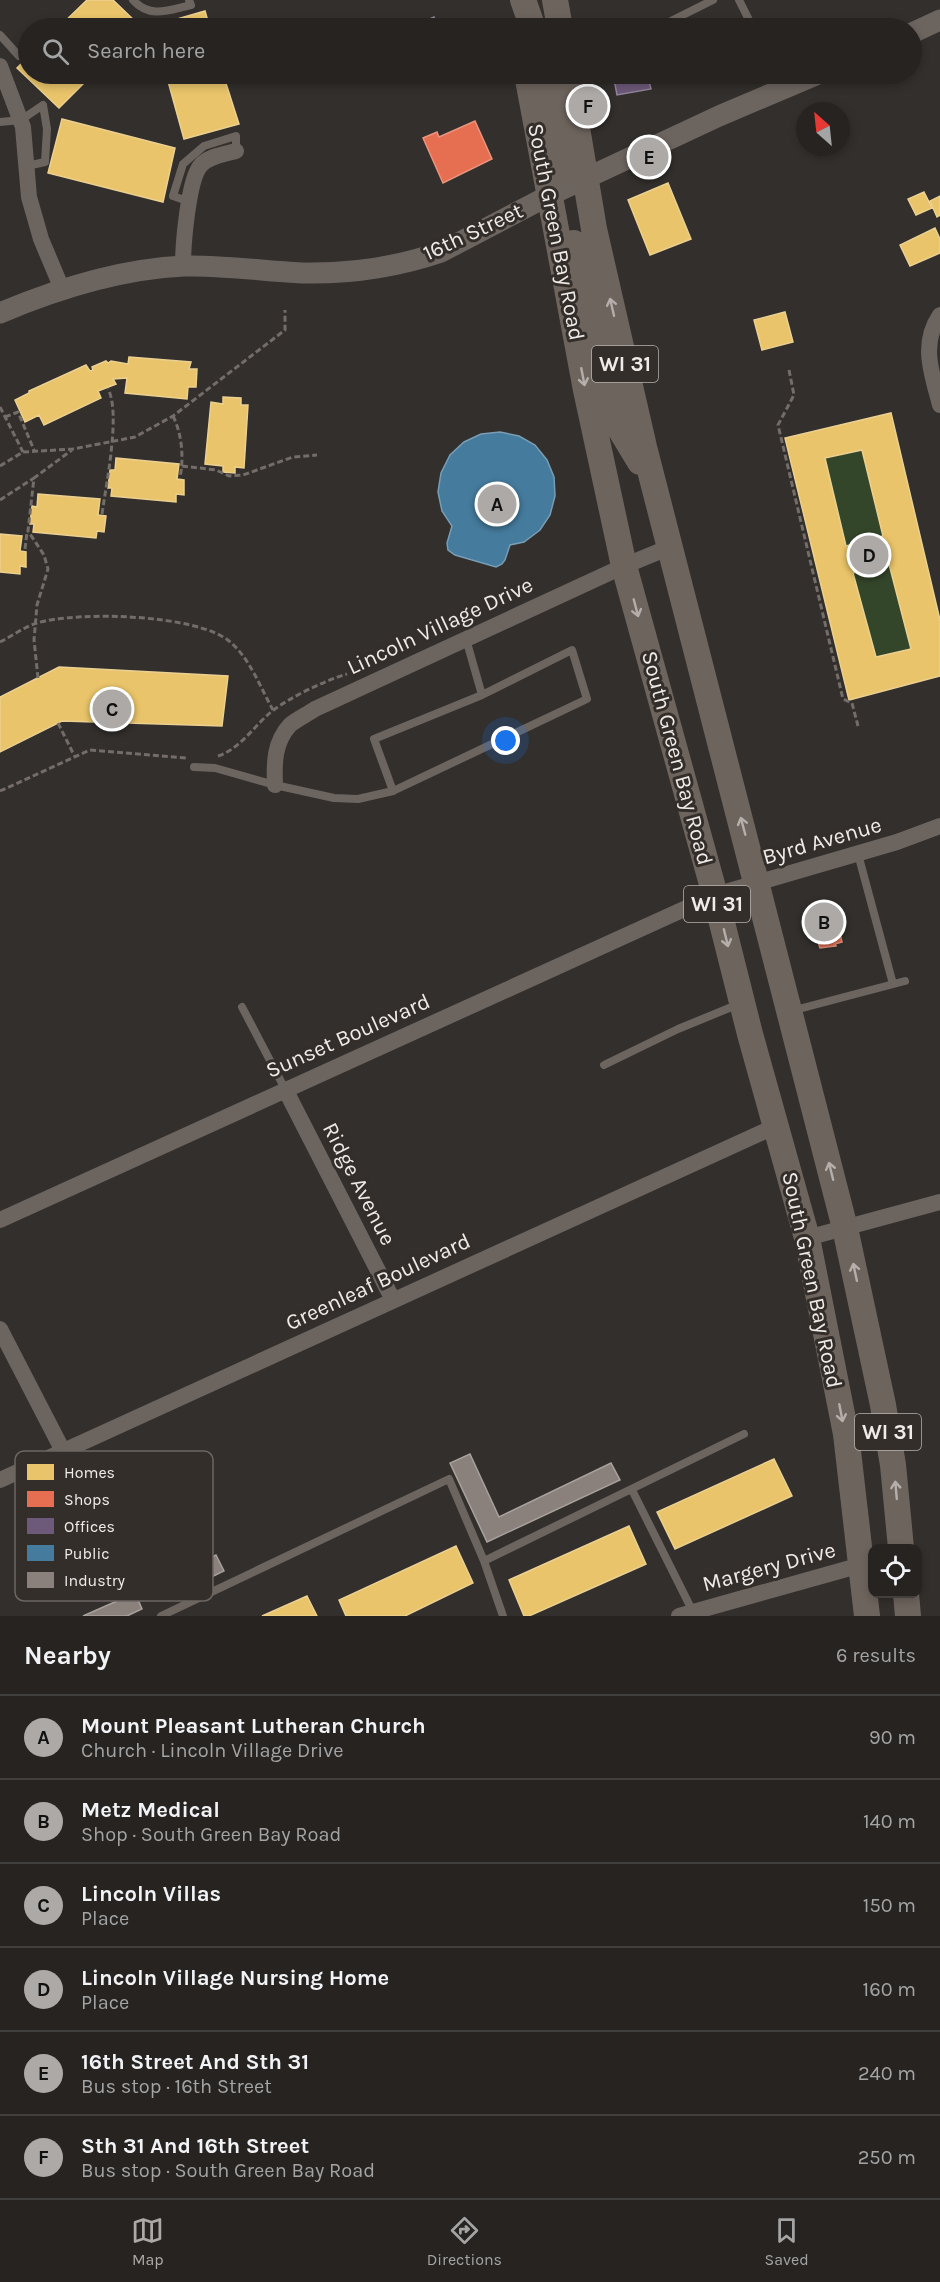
<!DOCTYPE html>
<meta charset="utf-8">
<style>
:root{--surface:#262321;--page:#322f2e;--text:#f1f3f6;--muted:#a4a4a5;--line:#42403f;--accent:#ada9a6}
body{margin:0;font-family:Karla,sans-serif;background:var(--page);color:var(--text)}
.controls{position:absolute;right:18px;bottom:18px;display:grid;overflow:hidden;border-radius:12px;box-shadow:0 3px 9px #0003}
.controls button{width:54px;height:54px;display:grid;place-items:center;padding:0;border:0;border-bottom:2px solid var(--line);background:var(--surface);color:var(--text);font:30px sans-serif}
.compass{position:absolute;left:796px;top:102px;width:54px;height:54px;border-radius:50%;background:var(--surface);box-shadow:0 3px 9px #0003;rotate:333deg}
.you{position:absolute;left:506px;top:741px;width:21px;height:21px;margin:-15px;border:4px solid #fff;border-radius:50%;background:#1a73e8;box-shadow:0 0 0 9px #1a73e833}
.badge{display:grid;place-items:center;width:39px;height:39px;border-radius:50%;background:var(--accent);color:#111;font-size:20px;font-weight:700}
.pin{position:absolute;translate:-50% -50%;border:3px solid #fff;box-shadow:0 2px 6px #0006}
.list{margin:0;padding:0;list-style:none}
h2{display:flex;justify-content:space-between;align-items:center;height:78px;margin:0;padding:0 24px;font-size:26px}
h2 small{font-size:20px;font-weight:400;color:var(--muted)}
.list li{display:grid;grid-template-columns:39px 1fr auto;gap:18px;align-items:center;box-sizing:border-box;height:84px;padding:0 24px;border-top:2px solid var(--line)}
.list b{display:block;font-size:22px;white-space:nowrap}
.list p{margin:0;font-size:20px;white-space:nowrap;color:var(--muted)}
.list em{font-size:20px;font-style:normal;color:var(--muted)}
.icon{flex:none;width:33px;height:33px;fill:none;stroke:currentColor;stroke-width:2;stroke-linecap:round;stroke-linejoin:round}
.map{position:relative;flex:none;width:940px;height:1616px;overflow:hidden}
.search{position:absolute;background:var(--surface);box-shadow:0 3px 9px #0003;left:18px;right:18px;top:18px;height:66px;display:flex;align-items:center;gap:15px;box-sizing:border-box;padding:0 21px;border-radius:33px;color:var(--muted);font-size:22px}
.sheet{height:582px;background:var(--surface)}
nav{display:flex;justify-content:space-around;align-items:center;box-sizing:border-box;height:84px;border-top:2px solid var(--line);background:var(--surface);font-size:16px;color:var(--muted)}
nav a{display:grid;justify-items:center;gap:3px}
nav .on{color:var(--accent)}
.map>svg:first-child{display:block}
.green{fill:#34462a}
.homes{fill:#e9c46a;stroke:#ebd090;stroke-width:1.5;fill-rule:evenodd}
.shops{fill:#e76f51;stroke:#e9947e;stroke-width:1.5}
.offices{fill:#6d597a;stroke:#94859b;stroke-width:1.5}
.public{fill:#457b9d;stroke:#789db4;stroke-width:1.5}
.industry{fill:#8a817c;stroke:#a8a19c;stroke-width:1.5}
.lines{fill:none;stroke-linecap:round;stroke-linejoin:round}
.path{stroke:#736c68;stroke-width:3;stroke-dasharray:6 3;stroke-linecap:butt}
.service{stroke:#6c645f;stroke-width:8}
.minor{stroke:#6c645f;stroke-width:16}
.tertiary{stroke:#6c645f;stroke-width:21}
.primary{stroke:#6e645e;stroke-width:26}
.oneway{stroke:#b5aeaa}
.labels{text-anchor:middle;dominant-baseline:central;stroke-width:6;stroke-linejoin:round;paint-order:stroke}
.shield{fill:#342e2a;stroke:#b7b2af;stroke-width:1.5}
.shield-label{font-size:21px;font-weight:bold;fill:#efebe8}
.street-label{font-size:22px;fill:#efebe8;stroke:#342e2a}
.key{fill:#342e2a;stroke:#6c6763;stroke-width:1.5}
.key-label{font-size:16px;fill:#efebe8}
</style>
<div class="map">
<svg width="940" height="1616" viewBox="0 0 940 1616">
<rect width="100%" height="100%" fill="#322f2c"/>
<path class="green" d="M 862,450 L 883,536 L 846,546 L 825,459 Z
M 889,564 L 911,649 L 876,657 L 853,573 Z"/>
<path class="homes" d="M 87,0 L 113,0 L 139,25 L 136,28 L 58,28 Z
M 205,11 L 210,28 L 154,28 L 153,26 Z
M 28,57 L 28,74 L 93,74 L 59,108 L 17,68 Z
M 166,74 L 223,74 L 239,124 L 184,139 Z
M 62,119 L 175,148 L 163,202 L 48,173 Z
M 668,183 L 691,239 L 650,255 L 628,200 Z
M 924,192 L 932,208 L 916,215 L 908,199 Z
M 940,196 L 940,215 L 937,217 L 930,201 Z
M 935,228 L 940,239 L 940,253 L 910,266 L 900,245 Z
M 785,312 L 793,342 L 762,350 L 754,320 Z
M 129,357 L 191,362 L 189,369 L 197,369 L 196,387 L 188,387 L 187,399 L 125,393 L 127,378 L 113,379 L 116,384 L 98,391 L 101,398 L 44,425 L 39,415 L 25,422 L 15,400 L 29,393 L 29,391 L 86,365 L 90,371 L 93,370 L 92,367 L 106,361 L 108,363 L 111,361 L 128,364 Z
M 223,397 L 241,398 L 241,405 L 248,405 L 244,468 L 235,467 L 235,473 L 223,472 L 223,466 L 205,464 L 211,402 L 223,404 Z
M 891,413 L 940,620 L 940,676 L 849,700 L 785,438 ZM 862,450 L 883,536 L 846,546 L 825,458 ZM 889,564 L 911,649 L 876,657 L 853,573 Z
M 116,458 L 179,464 L 177,479 L 184,480 L 184,495 L 176,494 L 176,502 L 111,496 L 112,488 L 108,488 L 110,470 L 115,470 Z
M 38,494 L 100,499 L 98,515 L 106,516 L 104,532 L 97,531 L 96,538 L 33,532 L 34,524 L 30,524 L 32,506 L 37,507 Z
M 0,534 L 22,536 L 20,551 L 26,552 L 26,567 L 20,566 L 20,574 L 0,572 Z
M 59,667 L 228,676 L 222,726 L 62,721 L 0,752 L 0,697 Z
M 774,1459 L 792,1496 L 675,1549 L 657,1512 Z
M 629,1526 L 646,1564 L 529,1616 L 524,1616 L 509,1580 Z
M 456,1546 L 473,1583 L 405,1616 L 346,1616 L 339,1600 Z
M 307,1596 L 317,1616 L 262,1616 Z"/>
<path class="shops" d="M 475,121 L 492,159 L 443,183 L 423,138 L 437,132 L 439,137 Z
M 834,908 L 842,942 L 835,944 L 836,946 L 820,948 L 808,913 Z"/>
<path class="offices" d="M 434,17 L 439,28 L 409,28 Z
M 634,20 L 636,28 L 603,28 Z
M 613,74 L 647,74 L 651,89 L 617,95 Z"/>
<path class="public" d="M 500,432 L 519,436 L 535,445 L 547,460 L 554,477 L 555,496 L 550,515 L 540,530 L 524,542 L 510,545 L 505,560 L 502,564 L 496,567 L 455,555 L 448,550 L 447,543 L 452,526 L 442,511 L 438,492 L 441,473 L 450,455 L 464,442 L 481,434 Z"/>
<path class="industry" d="M 470,1454 L 499,1517 L 611,1463 L 620,1480 L 487,1542 L 450,1463 Z
M 216,1555 L 224,1571 L 164,1600 L 155,1585 Z
M 135,1593 L 142,1609 L 127,1616 L 83,1616 Z"/>
<g class="lines">
<path class="path" d="M 789,370 L 794,395 L 778,425 L 843,699 L 852,703 L 858,726
M 0,407 L 23,452
M 173,416 C 182,434 184,458 180,477
M 5,417 L 18,412 L 34,450
M 0,466 L 23,452 L 73,449 L 135,437 L 173,416 L 285,330 L 285,310
M 182,466 L 216,470 L 229,476 L 243,475 L 293,457 L 317,455
M 0,500 L 34,478
M 102,514 C 106,485 121,413 108,389
M 25,549 L 27,532
M 0,642 C 12,636 24,627 37,623 C 77,611 196,614 229,641 C 250,658 260,687 273,710
M 38,678 L 34,640 L 37,605 L 48,569 L 44,555 L 28,531 L 34,478 L 72,450
M 58,723 L 75,757
M 218,756 C 240,749 254,726 271,712 C 290,697 324,681 347,674
M 0,791 L 90,750 L 187,758"/>
<path class="service" d="M 133,0 C 150,19 169,10 191,5 L 189,0
M 739,0 L 753,28
M 666,28 L 665,24 L 713,0
M 0,35 L 19,56
M 776,74 L 783,88
M 0,122 L 21,120 L 43,105 L 47,129 L 45,162 L 27,166
M 190,202 L 173,196 L 183,164 L 204,146 L 236,136 L 236,151
M 466,639 L 482,695 L 374,739 L 393,791 L 587,699 L 572,650 L 482,695
M 194,767 L 215,768 L 275,785 L 334,798 L 358,799 L 393,791
M 858,854 L 893,984
M 242,1007 L 285,1089
M 791,1011 L 905,981
M 604,1065 L 678,1029 L 739,1004
M 632,1490 L 693,1612
M 484,1561 L 503,1616
M 161,1616 L 449,1479 L 484,1561 L 744,1434"/>
<path class="minor" d="M 0,66 L 23,127 L 29,197 L 41,239 L 62,289
M 183,266 C 183,246 188,179 201,165 C 209,156 225,154 236,151
M 940,315 C 920,344 932,374 940,405
M 275,785 C 274,764 274,742 290,725 C 297,719 308,714 315,709 L 624,566 L 670,547
M 285,1089 L 393,1300
M 0,1220 L 715,895 L 897,842 L 940,826
M 807,1238 L 940,1202
M 0,1329 L 63,1451
M 0,1480 L 776,1126
M 679,1616 L 861,1565 L 869,1565"/>
<path class="tertiary" d="M 912,33 L 940,20
M 0,313 C 59,288 120,269 184,266 C 224,265 262,271 302,273 C 348,274 397,267 441,252 L 548,196 L 719,116 L 818,74"/>
<path class="primary" d="M 523,0 L 533,28
M 555,0 L 560,28
M 527,74 L 586,390 L 624,566 L 715,895 L 750,1034 L 807,1238 L 846,1434 L 867,1616
M 545,74 C 549,97 552,160 572,173 C 576,176 581,177 585,179
M 568,74 L 594,229 L 644,447 L 845,1228 L 883,1405 L 893,1465 L 901,1548
M 574,243 L 617,424 L 640,462
M 906,1594 L 908,1616"/>
</g>
<defs><path id="oneway-shaft" d="M-6 0H5M1.5-3L5.5 0L1.5 3" fill="none" stroke-width="1.6" stroke-linecap="round" stroke-linejoin="round" transform="scale(1.5)"/></defs>
<g class="oneway">
<use href="#oneway-shaft" transform="translate(612 307) rotate(-103)"/>
<use href="#oneway-shaft" transform="translate(583 377) rotate(79)"/>
<use href="#oneway-shaft" transform="translate(636 608) rotate(75)"/>
<use href="#oneway-shaft" transform="translate(743 826) rotate(-105)"/>
<use href="#oneway-shaft" transform="translate(726 938) rotate(76)"/>
<use href="#oneway-shaft" transform="translate(831 1171) rotate(-104)"/>
<use href="#oneway-shaft" transform="translate(855 1272) rotate(-102)"/>
<use href="#oneway-shaft" transform="translate(841 1413) rotate(79)"/>
<use href="#oneway-shaft" transform="translate(896 1490) rotate(-95)"/>
</g>
<g class="labels">
<g class="shield">
<rect x="592" y="346" width="66" height="36" rx="4.5"/>
<rect x="684" y="886" width="66" height="36" rx="4.5"/>
<rect x="855" y="1414" width="66" height="36" rx="4.5"/>
</g>
<g class="shield-label">
<text x="625" y="364">WI 31</text>
<text x="717" y="904">WI 31</text>
<text x="888" y="1432">WI 31</text>
</g>
<g class="street-label">
<text transform="translate(473 232) rotate(-25)">16th Street</text>
<text transform="translate(556 232) rotate(79)">South Green Bay Road</text>
<text transform="translate(440 626) rotate(-25)">Lincoln Village Drive</text>
<text transform="translate(677 758) rotate(75)">South Green Bay Road</text>
<text transform="translate(822 841) rotate(-16)">Byrd Avenue</text>
<text transform="translate(348 1036) rotate(-24)">Sunset Boulevard</text>
<text transform="translate(359 1184) rotate(63)">Ridge Avenue</text>
<text transform="translate(812 1280) rotate(78)">South Green Bay Road</text>
<text transform="translate(378 1282) rotate(-25)">Greenleaf Boulevard</text>
<text transform="translate(769 1567) rotate(-15)">Margery Drive</text>
</g>
</g>
<rect x="15" y="1451" width="198" height="150" rx="9" class="key"/>
<rect x="27" y="1464" width="27" height="16" fill="#e9c46a"/>
<rect x="27" y="1491" width="27" height="16" fill="#e76f51"/>
<rect x="27" y="1518" width="27" height="16" fill="#6d597a"/>
<rect x="27" y="1545" width="27" height="16" fill="#457b9d"/>
<rect x="27" y="1572" width="27" height="16" fill="#8a817c"/>
<g class="key-label">
<text x="64" y="1478">Homes</text>
<text x="64" y="1505">Shops</text>
<text x="64" y="1532">Offices</text>
<text x="64" y="1559">Public</text>
<text x="64" y="1586">Industry</text>
</g>
</svg>
<div class="controls">
<button><svg class="icon" aria-label="locate" viewBox="0 0 24 24"><circle cx="12" cy="12" r="6"/><path d="M12 2v4M12 18v4M2 12h4M18 12h4"/></svg></button>
</div>
<svg class="compass" viewBox="-18 -18 36 36"><path d="M0-13l5 13h-10z" fill="#e53935"/><path d="M0 13l5-13h-10z" fill="#a4a4a5"/></svg>
<div class="you"></div>
<div class="pin badge" style="left:497px;top:504px">A</div>
<div class="pin badge" style="left:824px;top:922px">B</div>
<div class="pin badge" style="left:112px;top:709px">C</div>
<div class="pin badge" style="left:869px;top:555px">D</div>
<div class="pin badge" style="left:649px;top:157px">E</div>
<div class="pin badge" style="left:588px;top:106px">F</div>
<div class="search"><svg class="icon" aria-label="search" viewBox="0 0 24 24"><circle cx="10" cy="10" r="6"/><path d="M15 15l6 6"/></svg>Search here</div>
</div>
<section class="sheet">
<h2>Nearby<small>6 results</small></h2>
<ul class="list">
<li><span class="badge">A</span><div><b>Mount Pleasant Lutheran Church</b><p>Church · Lincoln Village Drive</p></div><em>90 m</em></li>
<li><span class="badge">B</span><div><b>Metz Medical</b><p>Shop · South Green Bay Road</p></div><em>140 m</em></li>
<li><span class="badge">C</span><div><b>Lincoln Villas</b><p>Place</p></div><em>150 m</em></li>
<li><span class="badge">D</span><div><b>Lincoln Village Nursing Home</b><p>Place</p></div><em>160 m</em></li>
<li><span class="badge">E</span><div><b>16th Street And Sth 31</b><p>Bus stop · 16th Street</p></div><em>240 m</em></li>
<li><span class="badge">F</span><div><b>Sth 31 And 16th Street</b><p>Bus stop · South Green Bay Road</p></div><em>250 m</em></li>
</ul>
</section>
<nav>
<a class="on"><svg class="icon" aria-label="map" viewBox="0 0 24 24"><path d="M3 6l6-2 6 2 6-2v14l-6 2-6-2-6 2zM9 4v14M15 6v14"/></svg>Map</a>
<a><svg class="icon" aria-label="directions" viewBox="0 0 24 24"><path d="M12 3l9 9-9 9-9-9zM9 14v-3h6M13 9l2 2-2 2"/></svg>Directions</a>
<a><svg class="icon" aria-label="saved" viewBox="0 0 24 24"><path d="M7 4h10v16l-5-4-5 4z"/></svg>Saved</a>
</nav>
